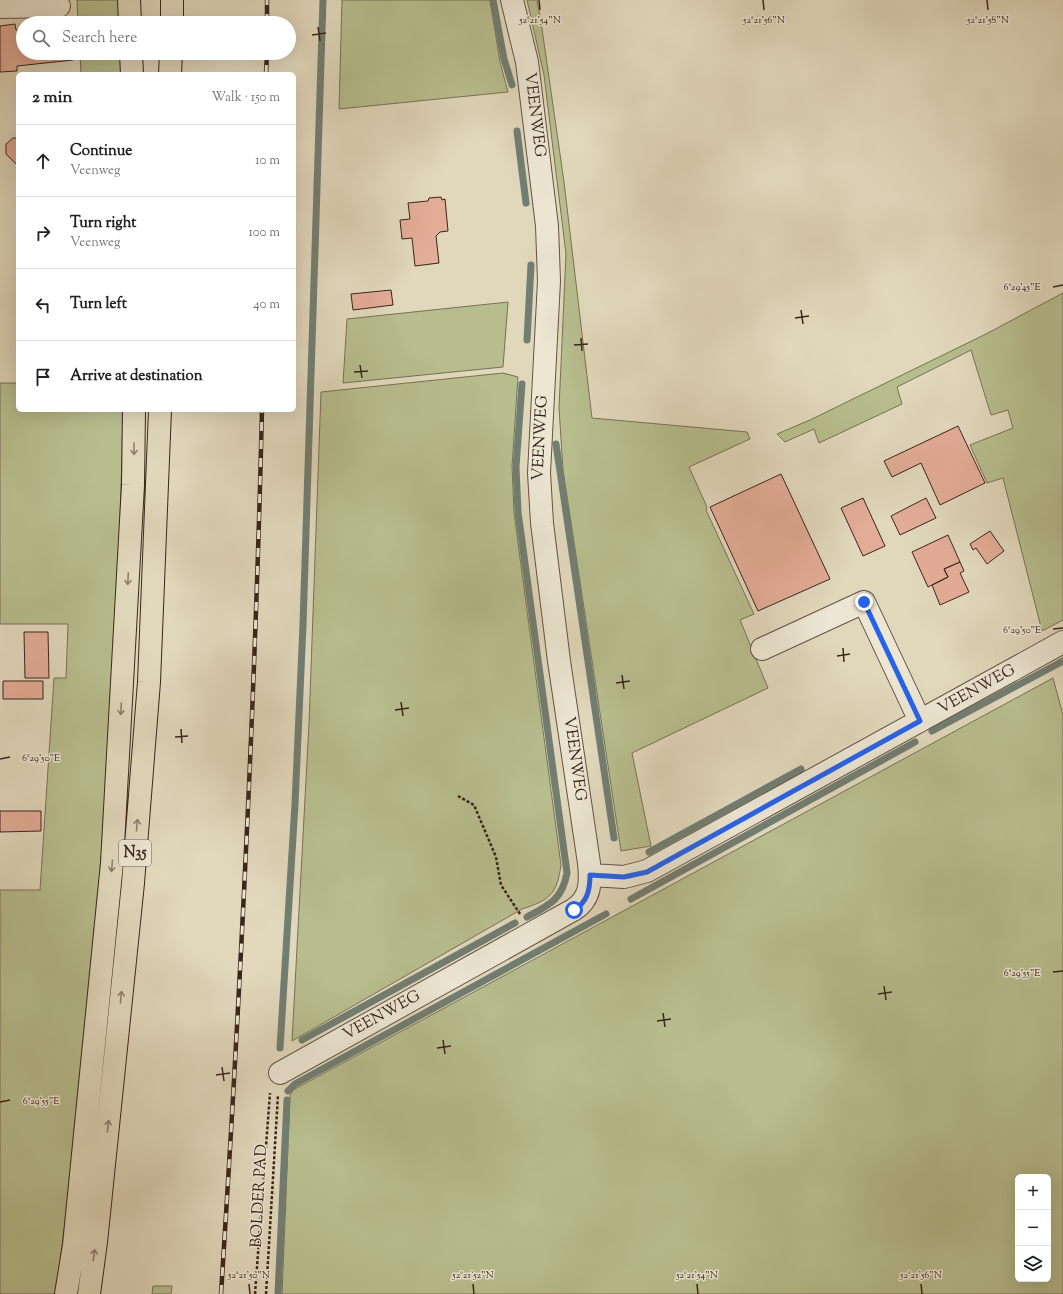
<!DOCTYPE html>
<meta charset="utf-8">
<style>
:root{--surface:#fff;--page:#f6f6f6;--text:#202124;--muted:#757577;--line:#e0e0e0}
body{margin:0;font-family:"Sorts Mill Goudy",serif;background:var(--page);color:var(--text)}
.controls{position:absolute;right:12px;bottom:12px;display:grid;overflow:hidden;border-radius:6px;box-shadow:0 4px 16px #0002}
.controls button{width:36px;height:36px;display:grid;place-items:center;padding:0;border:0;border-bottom:1px solid var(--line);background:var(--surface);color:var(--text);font:20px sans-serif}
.stop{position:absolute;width:12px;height:12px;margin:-9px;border:3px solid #2563eb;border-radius:50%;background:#fff}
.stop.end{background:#2563eb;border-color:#fff;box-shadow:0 1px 4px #0008}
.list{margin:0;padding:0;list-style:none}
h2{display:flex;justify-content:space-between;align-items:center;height:52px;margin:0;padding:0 16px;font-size:17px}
h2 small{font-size:13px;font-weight:400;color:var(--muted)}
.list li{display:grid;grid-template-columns:26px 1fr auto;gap:12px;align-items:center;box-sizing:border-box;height:72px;padding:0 16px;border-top:1px solid var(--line)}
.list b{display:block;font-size:15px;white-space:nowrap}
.list p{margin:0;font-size:13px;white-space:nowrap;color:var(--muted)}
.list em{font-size:13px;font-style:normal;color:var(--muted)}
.icon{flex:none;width:22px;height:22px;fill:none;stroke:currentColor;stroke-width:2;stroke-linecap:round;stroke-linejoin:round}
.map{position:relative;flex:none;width:1063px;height:1294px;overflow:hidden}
.search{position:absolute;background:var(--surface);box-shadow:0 4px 16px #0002;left:16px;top:16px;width:280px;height:44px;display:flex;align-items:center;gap:10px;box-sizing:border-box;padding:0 14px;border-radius:22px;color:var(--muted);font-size:15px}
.panel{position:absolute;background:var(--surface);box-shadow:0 4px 16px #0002;left:16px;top:72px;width:280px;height:340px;border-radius:6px}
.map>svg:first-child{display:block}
.green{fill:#b7bd8d;stroke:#787154;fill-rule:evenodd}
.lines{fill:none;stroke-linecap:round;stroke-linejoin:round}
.stream{stroke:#717e72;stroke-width:7}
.building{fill:#e3ac97;stroke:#3a251c}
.minor-casing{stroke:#645244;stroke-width:24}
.major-casing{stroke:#3a251c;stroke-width:24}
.path{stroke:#3a251c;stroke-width:2.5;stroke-dasharray:3 2;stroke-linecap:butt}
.minor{stroke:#ece6d3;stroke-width:22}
.major{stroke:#e1d8bc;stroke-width:22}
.rail-casing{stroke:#3a251c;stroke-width:4.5}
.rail{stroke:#ece6d3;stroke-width:3;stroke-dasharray:9;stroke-linecap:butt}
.oneway{stroke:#8e7e6c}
.route{stroke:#2563eb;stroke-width:5}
.ticks{fill:none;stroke:#3a251c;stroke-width:1.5}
.labels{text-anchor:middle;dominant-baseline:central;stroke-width:3;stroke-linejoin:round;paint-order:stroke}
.shield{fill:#ece6d3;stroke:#6f5f53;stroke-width:1}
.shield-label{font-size:15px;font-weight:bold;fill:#3a251c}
.street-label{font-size:16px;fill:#3a251c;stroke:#ece6d3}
.ticks-label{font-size:10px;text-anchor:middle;fill:#3a251c;stroke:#ece6d3;stroke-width:3;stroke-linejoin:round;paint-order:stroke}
</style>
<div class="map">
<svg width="1063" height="1294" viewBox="0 0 1063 1294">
<rect width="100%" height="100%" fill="#e1d8bc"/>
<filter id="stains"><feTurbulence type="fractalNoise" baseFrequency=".005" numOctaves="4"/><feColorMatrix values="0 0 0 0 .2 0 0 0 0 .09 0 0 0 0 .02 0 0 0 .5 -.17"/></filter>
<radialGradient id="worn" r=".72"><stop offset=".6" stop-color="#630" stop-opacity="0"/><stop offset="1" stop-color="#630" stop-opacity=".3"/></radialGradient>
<path class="green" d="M 77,0 L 119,0 L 119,23 L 78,23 Z
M 342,0 L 490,0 L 500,62 L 508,92 L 339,109 Z
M 527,0 L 537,0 L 541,22 L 564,182 L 592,418 L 747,432 L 750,439 L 689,467 L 707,507 L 706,510 L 754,614 L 740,620 L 768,688 L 632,753 L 651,846 L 621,851 L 563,470 L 559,408 L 566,254 L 544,75 Z
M 80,53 L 121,53 L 121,74 L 81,74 Z
M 1063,293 L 1063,620 L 1042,631 L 1003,478 L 987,483 L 970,445 L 1013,428 L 1008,410 L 991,415 L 971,350 L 897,387 L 902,404 L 819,443 L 814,429 L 785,442 L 777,434 L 810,420 L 986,334 Z
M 508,302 L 503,367 L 343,383 L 347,319 Z
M 503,373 L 518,377 L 512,466 L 514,513 L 561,865 C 557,894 550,900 522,909 L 292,1041 L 309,724 L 321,392 Z
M 0,383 L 18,383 L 18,410 L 123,410 C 117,705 94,1001 56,1294 L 0,1294 L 0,890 L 40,890 L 54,678 L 66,678 L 68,624 L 0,624 Z
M 1053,678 L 1063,715 L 1063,1294 L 282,1294 L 290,1096 L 293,1090 ZM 1018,1177 L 1048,1177 L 1048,1279 L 1018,1279 Z
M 153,1286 L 172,1286 L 171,1294 L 152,1294 Z"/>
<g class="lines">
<path class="stream" d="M 493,0 L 504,59 L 512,85
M 517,131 L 526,203
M 527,340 L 531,265
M 522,384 L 516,467 L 518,512 L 567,873 C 562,900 549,905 527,917
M 556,444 L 614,838
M 932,731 L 1063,661
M 649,852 L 801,769
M 631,899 L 915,742
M 302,1040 L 515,923
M 280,1048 L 295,804 L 303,625 L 323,0
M 288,1091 L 295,1084 L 606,914
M 278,1294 L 287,1100"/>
</g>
<path class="building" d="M 15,24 L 16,30 L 23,29 L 23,53 L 72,53 L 73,60 L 17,66 L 17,71 L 0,72 L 0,26 Z
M 13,138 L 18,138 L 18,166 L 6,154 L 6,144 Z
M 441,197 L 442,200 L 445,199 L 448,231 L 440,232 L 436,236 L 439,263 L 415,266 L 412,238 L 402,239 L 400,220 L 410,219 L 408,203 L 428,201 L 429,198 Z
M 391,290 L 393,305 L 353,310 L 351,294 Z
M 958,426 L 985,483 L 940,505 L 921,463 L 892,477 L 884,461 Z
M 781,474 L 830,579 L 758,611 L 710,507 Z
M 863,498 L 885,546 L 863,556 L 841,508 Z
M 926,498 L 936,518 L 900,535 L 891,516 Z
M 990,531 L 1004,551 L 987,564 L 976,548 L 973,550 L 970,544 Z
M 948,535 L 960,562 L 944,569 L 948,577 L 928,587 L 912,552 Z
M 960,562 L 964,571 L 960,573 L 969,592 L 940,605 L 932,585 L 948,577 L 944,569 Z
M 24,632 L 48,632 L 49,678 L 25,678 Z
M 3,681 L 43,681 L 43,699 L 3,699 Z
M 0,811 L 41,811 L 41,831 L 0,832 Z"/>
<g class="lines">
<defs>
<path id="minor" d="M 0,7 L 59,6
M 762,649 L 864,602 L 920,721
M 591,875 L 624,877 L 647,871 L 1063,642
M 280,1073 L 573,910 C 591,899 591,882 589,863 L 559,661 L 542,523 L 539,473 L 549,281 L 547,226 L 527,62 L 512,0"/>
<path id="major" d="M 129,0 L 130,23
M 172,23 L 172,0
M 131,53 L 132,74
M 170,74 L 171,53
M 66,1294 L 74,1245 L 112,863 L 133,485 L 134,410
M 89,1294 L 96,1242 L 133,883 L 149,682 L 160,410"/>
</defs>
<use href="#minor" class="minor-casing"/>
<use href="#major" class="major-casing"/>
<path class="path" d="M 458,796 L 474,805 L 496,857 L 501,885 L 520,914
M 255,1294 L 270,1093
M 266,1294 L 278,1095"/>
<use href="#minor" class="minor"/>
<use href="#major" class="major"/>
<defs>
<path id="rail" d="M 267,23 L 267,0
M 266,74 L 267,53
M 221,1294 C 240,999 255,705 262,410"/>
</defs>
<use href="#rail" class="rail-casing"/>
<use href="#rail" class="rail"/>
</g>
<defs><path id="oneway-shaft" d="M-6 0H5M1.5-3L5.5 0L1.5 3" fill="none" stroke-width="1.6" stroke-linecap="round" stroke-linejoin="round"/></defs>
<g class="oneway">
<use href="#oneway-shaft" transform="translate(134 449) rotate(90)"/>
<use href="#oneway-shaft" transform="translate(128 579) rotate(93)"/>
<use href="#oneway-shaft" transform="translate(121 709) rotate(93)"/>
<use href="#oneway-shaft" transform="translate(137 825) rotate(-85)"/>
<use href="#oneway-shaft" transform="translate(112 866) rotate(95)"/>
<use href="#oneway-shaft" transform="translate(121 997) rotate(-84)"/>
<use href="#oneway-shaft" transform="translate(108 1126) rotate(-84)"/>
<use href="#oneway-shaft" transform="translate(94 1255) rotate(-82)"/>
</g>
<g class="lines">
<path class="route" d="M 574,910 C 587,902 590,891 590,875 L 624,877 L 647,872 L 920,721 L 864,602"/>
</g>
<path class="ticks" d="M 539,0 L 540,10M 763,0 L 764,10M 987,0 L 988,10M 318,27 L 320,41M 312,35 L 326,33M 1053,287 L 1063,285M 801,310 L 803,324M 795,318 L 809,316M 581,338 L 582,351M 574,345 L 588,344M 360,365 L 362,378M 354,372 L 368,371M 1053,629 L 1063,628M 843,648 L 844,662M 837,656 L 850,654M 622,675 L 624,689M 616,683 L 630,681M 401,702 L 403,716M 395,710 L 409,708M 181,729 L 182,743M 175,737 L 188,736M 0,759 L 10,757M 1053,972 L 1063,971M 884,986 L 886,1000M 878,994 L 892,992M 663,1013 L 665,1027M 657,1021 L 671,1019M 443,1040 L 445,1054M 437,1048 L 451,1046M 222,1067 L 224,1081M 216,1075 L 230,1073M 0,1102 L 10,1100M 249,1284 L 250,1294M 473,1284 L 474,1294M 697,1284 L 698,1294M 921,1284 L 922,1294"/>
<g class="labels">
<rect class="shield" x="119" y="840" width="32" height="26" rx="3"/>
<g class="shield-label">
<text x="135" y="853">N35</text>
</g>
<g class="street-label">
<text transform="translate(534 115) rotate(83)">VEENWEG</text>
<text transform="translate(541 438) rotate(-87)">VEENWEG</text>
<text transform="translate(977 690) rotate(-29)">VEENWEG</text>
<text transform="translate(574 759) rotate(82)">VEENWEG</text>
<text transform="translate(382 1016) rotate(-29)">VEENWEG</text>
<text transform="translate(260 1196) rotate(-87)">BOLDER PAD</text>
</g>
</g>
<g class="ticks-label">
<text x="540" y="23">52°21'54"N</text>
<text x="764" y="23">52°21'56"N</text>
<text x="988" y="23">52°21'58"N</text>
<text x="1022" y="290">6°29'45"E</text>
<text x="1022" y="633">6°29'50"E</text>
<text x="41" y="761">6°29'50"E</text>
<text x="1022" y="976">6°29'55"E</text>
<text x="41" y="1104">6°29'55"E</text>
<text x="249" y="1278">52°21'50"N</text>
<text x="473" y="1278">52°21'52"N</text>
<text x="697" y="1278">52°21'54"N</text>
<text x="921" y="1278">52°21'56"N</text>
</g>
<rect width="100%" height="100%" filter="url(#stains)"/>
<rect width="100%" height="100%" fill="url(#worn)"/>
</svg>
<div class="controls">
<button>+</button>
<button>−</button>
<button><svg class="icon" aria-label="layers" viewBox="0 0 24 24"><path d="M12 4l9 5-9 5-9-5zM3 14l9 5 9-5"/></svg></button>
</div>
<div class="stop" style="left:574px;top:910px"></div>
<div class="stop end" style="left:864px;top:602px"></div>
<div class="search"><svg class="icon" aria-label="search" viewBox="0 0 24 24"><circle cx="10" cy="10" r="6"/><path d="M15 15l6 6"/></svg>Search here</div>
<section class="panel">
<h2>2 min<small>Walk · 150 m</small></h2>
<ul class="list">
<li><svg class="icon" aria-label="ahead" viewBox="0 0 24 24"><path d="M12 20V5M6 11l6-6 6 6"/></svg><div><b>Continue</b><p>Veenweg</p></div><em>10 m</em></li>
<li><svg class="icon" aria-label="right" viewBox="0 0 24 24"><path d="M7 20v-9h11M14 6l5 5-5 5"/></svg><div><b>Turn right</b><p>Veenweg</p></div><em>100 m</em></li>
<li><svg class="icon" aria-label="left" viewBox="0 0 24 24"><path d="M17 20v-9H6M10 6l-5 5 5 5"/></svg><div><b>Turn left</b></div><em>40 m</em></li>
<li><svg class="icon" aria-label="arrive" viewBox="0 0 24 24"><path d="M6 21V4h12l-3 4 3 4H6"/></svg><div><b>Arrive at destination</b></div></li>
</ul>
</section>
</div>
